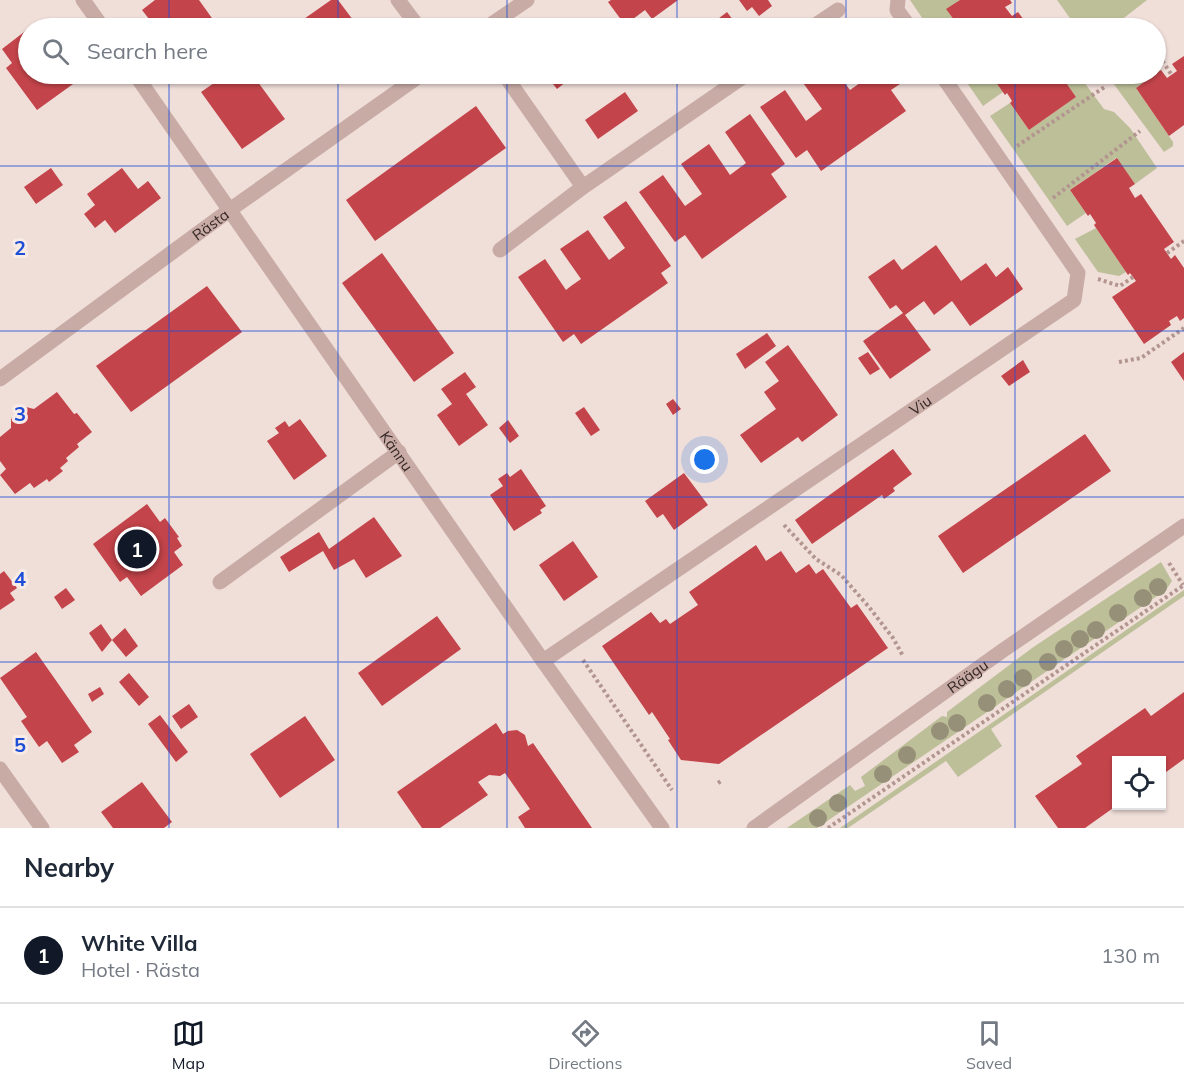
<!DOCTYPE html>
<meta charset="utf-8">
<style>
:root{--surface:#fff;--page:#f2f2f3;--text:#1f2937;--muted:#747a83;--line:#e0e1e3;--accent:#111827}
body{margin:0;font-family:Mulish,sans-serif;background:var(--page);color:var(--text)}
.controls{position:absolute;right:18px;bottom:18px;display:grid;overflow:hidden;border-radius:0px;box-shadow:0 2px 4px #0004}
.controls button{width:54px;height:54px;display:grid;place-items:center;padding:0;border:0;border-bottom:2px solid var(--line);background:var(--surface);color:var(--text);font:30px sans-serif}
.you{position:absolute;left:705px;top:460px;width:21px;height:21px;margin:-15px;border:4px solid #fff;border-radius:50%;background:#1a73e8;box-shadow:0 0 0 9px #1a73e833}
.badge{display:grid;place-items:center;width:39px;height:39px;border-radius:50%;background:var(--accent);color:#fff;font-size:20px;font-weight:700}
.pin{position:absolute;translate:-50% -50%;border:3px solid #fff;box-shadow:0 2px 6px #0006}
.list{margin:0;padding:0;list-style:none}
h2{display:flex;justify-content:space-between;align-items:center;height:78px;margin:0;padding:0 24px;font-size:26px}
h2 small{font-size:20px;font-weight:400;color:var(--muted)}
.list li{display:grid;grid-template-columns:39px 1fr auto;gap:18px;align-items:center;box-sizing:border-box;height:96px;padding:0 24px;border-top:2px solid var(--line)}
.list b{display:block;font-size:22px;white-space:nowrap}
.list p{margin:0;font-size:20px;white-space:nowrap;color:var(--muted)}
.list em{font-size:20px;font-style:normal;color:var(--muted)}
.icon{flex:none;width:33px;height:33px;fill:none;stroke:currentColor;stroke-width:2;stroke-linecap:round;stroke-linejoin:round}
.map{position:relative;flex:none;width:1184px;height:828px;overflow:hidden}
.search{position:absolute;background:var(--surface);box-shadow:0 2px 4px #0004;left:18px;right:18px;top:18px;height:66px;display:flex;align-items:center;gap:15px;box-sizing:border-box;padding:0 21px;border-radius:33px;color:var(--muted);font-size:22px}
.sheet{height:174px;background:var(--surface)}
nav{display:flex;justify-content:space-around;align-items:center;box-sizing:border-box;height:84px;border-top:2px solid var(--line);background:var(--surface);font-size:16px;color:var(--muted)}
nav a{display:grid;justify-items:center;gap:3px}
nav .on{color:var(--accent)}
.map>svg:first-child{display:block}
.green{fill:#bdbf99}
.building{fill:#c3444a}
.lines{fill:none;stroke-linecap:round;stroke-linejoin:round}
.path{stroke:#b39590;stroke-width:4;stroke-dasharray:3 3;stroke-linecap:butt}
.lane{stroke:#c8aba5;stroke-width:15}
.street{stroke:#c8aba5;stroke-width:15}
.tree{fill:#979079}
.grid{fill:none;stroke:#1d4ed8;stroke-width:1.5;stroke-opacity:0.55}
.labels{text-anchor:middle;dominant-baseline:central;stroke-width:6;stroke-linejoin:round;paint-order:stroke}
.street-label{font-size:15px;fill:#342726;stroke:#f8eae5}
.grid-label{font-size:20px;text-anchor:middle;font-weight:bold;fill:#1d4ed8;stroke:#f8eae5;stroke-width:6;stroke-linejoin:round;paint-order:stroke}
</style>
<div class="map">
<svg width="1184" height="828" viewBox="0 0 1184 828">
<rect width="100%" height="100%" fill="#f0ded9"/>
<path class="green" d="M 910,0 L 960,0 L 947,10 L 960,28 L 929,28 Z
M 1057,0 L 1147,0 L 1111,28 L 1077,28 Z
M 1156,64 L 1160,71 L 1136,88 L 1173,142 L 1173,146 L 1164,152 L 1110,79 L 1118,74 L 1156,74 Z
M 961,74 L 990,74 L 1003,92 L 983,106 Z
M 1060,74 L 1078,74 L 1104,109 L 1114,112 L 1130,128 L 1157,168 L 1135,184 L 1116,158 L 1070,190 L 1086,213 L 1067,226 L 990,116 L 1010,103 L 1029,130 L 1076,97 Z
M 1096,228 L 1126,272 L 1119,276 L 1098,272 L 1075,239 Z
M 1161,562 L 1172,581 L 1166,590 L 817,828 L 787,828 L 850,785 L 855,791 L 865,786 L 861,777 L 942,716 L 947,717 L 947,712 L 1032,648 Z
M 1184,590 L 1184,596 L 991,729 L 1002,746 L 958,777 L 946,761 L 848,828 L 840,828 Z"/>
<path class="building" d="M 155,0 L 199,0 L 219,28 L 156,28 L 142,10 Z
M 331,0 L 338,0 L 359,28 L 291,28 Z
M 611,0 L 678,0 L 652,19 L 645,10 L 625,25 L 608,2 Z
M 739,0 L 768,0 L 772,6 L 759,16 L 752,7 L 747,11 Z
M 960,0 L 1010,0 L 1012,3 L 1005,7 L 1012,16 L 1018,12 L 1030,28 L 960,28 L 946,9 Z
M 727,12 L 739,28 L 719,28 L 714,22 Z
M 28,29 L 28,74 L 76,74 L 80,79 L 37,110 L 6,68 L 12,63 L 2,49 Z
M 1184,56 L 1184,125 L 1169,136 L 1136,88 L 1161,70 L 1167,78 L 1177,71 L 1172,64 Z
M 227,74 L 252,74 L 285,119 L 242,149 L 201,92 Z
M 327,74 L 348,74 L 334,84 Z
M 545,74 L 576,74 L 557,89 Z
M 810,74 L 838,74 L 850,90 L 867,78 L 864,74 L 896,74 L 903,82 L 891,90 L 906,111 L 821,171 L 807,150 L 796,158 L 760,107 L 785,90 L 806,121 L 822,109 L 801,80 Z
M 990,74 L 1051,74 L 1052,75 L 1060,74 L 1076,97 L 1029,130 L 1010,103 L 1012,101 L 1007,93 L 1005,95 Z
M 625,92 L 638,111 L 598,139 L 585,120 Z
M 476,106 L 506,148 L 375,241 L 346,200 Z
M 750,114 L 785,164 L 771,174 L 787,197 L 702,259 L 685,235 L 675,242 L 639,192 L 663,175 L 685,206 L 702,194 L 681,164 L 709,144 L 730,175 L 746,163 L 725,132 Z
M 1117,158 L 1135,184 L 1129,188 L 1135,198 L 1141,194 L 1174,242 L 1164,249 L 1171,259 L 1175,255 L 1184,268 L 1184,318 L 1180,321 L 1177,316 L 1169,321 L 1171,325 L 1144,344 L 1112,297 L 1136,281 L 1130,273 L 1128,275 L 1094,225 L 1096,223 L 1090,214 L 1088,216 L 1070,190 Z
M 51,168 L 63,185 L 36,204 L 24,187 Z
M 122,168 L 138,189 L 148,181 L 161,198 L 115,233 L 105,220 L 95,228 L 84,214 L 95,205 L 87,194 Z
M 626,201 L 671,266 L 661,273 L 668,283 L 581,344 L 574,334 L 563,342 L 518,277 L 545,259 L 566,290 L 571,286 L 581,279 L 560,249 L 588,230 L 609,260 L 625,248 L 603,217 Z
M 936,245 L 961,281 L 986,263 L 996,277 L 1008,267 L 1023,289 L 970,326 L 952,301 L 934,315 L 924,301 L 905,315 L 931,350 L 890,379 L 863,341 L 903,313 L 896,305 L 890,309 L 868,277 L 894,259 L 902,270 Z
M 382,253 L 454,353 L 414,382 L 342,283 Z
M 207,286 L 242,332 L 131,412 L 96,366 Z
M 767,333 L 776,346 L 745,369 L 736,354 Z
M 788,345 L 838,415 L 802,442 L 798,437 L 761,463 L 740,435 L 776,409 L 764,392 L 779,381 L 765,362 Z
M 868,352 L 880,369 L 870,375 L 858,358 Z
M 1184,352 L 1184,381 L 1171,362 Z
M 1023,360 L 1030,372 L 1009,386 L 1001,376 Z
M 465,372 L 476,387 L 466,394 L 488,425 L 459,446 L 437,415 L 452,404 L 441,389 Z
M 57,392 L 74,414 L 77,413 L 92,432 L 77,444 L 79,447 L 66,458 L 68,461 L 60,468 L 63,471 L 49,482 L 47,479 L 34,488 L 30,483 L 15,494 L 0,475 L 6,469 L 0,461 L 0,437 L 11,428 L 11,419 L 26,407 L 34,409 Z
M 673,399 L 681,409 L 673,415 L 666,404 Z
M 584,407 L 600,430 L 591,436 L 575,413 Z
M 300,419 L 327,456 L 294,480 L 267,441 L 279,433 L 275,428 L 285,421 L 289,427 Z
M 508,420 L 519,436 L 510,443 L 499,428 Z
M 1085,434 L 1111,471 L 963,573 L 938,536 Z
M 893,449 L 912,474 L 893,488 L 895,491 L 884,499 L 882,495 L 812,544 L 795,520 Z
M 521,469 L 546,506 L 540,510 L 542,513 L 514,531 L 490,495 L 503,486 L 498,479 L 507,473 L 510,477 Z
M 684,473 L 708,505 L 674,530 L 663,514 L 657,518 L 645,501 Z
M 147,504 L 160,522 L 165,518 L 179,537 L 177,538 L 182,546 L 174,552 L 183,565 L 141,596 L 127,577 L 120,582 L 93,544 Z
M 374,517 L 402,556 L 366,578 L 354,559 L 334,570 L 323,551 L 289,572 L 280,557 L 319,532 L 329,549 Z
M 573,541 L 598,577 L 564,601 L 539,565 Z
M 756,545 L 766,561 L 781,551 L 796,573 L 809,564 L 816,574 L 823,569 L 851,608 L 857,604 L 888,648 L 719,764 L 681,760 L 668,740 L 670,739 L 652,712 L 649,715 L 602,646 L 651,612 L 660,623 L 666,619 L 670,624 L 698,605 L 689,592 Z
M 4,571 L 17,588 L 10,593 L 15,600 L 0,610 L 0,574 Z
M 66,588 L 75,600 L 62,609 L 54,597 Z
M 437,616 L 461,649 L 382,706 L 358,673 Z
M 101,624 L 112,640 L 125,628 L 138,646 L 126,657 L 112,640 L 102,652 L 89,633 Z
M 36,652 L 92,732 L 74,745 L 79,752 L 62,763 L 47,741 L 39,747 L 21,721 L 27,717 L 0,678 Z
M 129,673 L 149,697 L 139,706 L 119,682 Z
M 100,687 L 104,694 L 92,702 L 88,694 Z
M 1184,692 L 1184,759 L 1162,775 L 1162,760 L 1116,760 L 1116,806 L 1085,828 L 1058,828 L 1035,796 L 1082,764 L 1076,756 L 1145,708 L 1151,716 Z
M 189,704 L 198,717 L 181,729 L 172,716 Z
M 160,715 L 188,752 L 176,762 L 148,724 Z
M 305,716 L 335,760 L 280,798 L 250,754 Z
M 496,723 L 503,734 L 508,731 L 517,730 L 525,735 L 528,746 L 533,743 L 592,828 L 525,828 L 518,817 L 530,809 L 505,773 L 500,776 L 489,775 L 478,782 L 488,795 L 440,828 L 422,828 L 397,792 Z
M 142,782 L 172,822 L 164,828 L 113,828 L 101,812 Z"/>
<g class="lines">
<path class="path" d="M 1156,51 L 1171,74
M 1017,146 L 1106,86
M 1053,198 L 1140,131
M 1167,253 L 1184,241
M 1098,279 L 1120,286 L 1133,277
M 1119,362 L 1141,358 L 1184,328
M 784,525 L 816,559 L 841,575 L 869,607 L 893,638 L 903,656
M 1169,563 L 1183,585
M 583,660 L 672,790
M 718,783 L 721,781
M 828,828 L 1184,585"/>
<path class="lane" d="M 398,0 L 419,28
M 811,28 L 838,10
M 504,74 L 583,187 L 747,74
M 500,250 L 583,187
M 220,582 L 399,452"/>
<g class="street">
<path d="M 83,0 L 103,28"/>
<path d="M 898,0 L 897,10 L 910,28"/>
<path d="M 486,28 L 527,0"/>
<path id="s1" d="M 135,74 L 543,661 L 662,828"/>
<path id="s2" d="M 0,379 L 231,209 L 422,74"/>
<path id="s3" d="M 543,661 L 1074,300 L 1078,273 L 941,74"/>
<path d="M 0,769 L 42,828"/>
<path id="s4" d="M 754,828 L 1002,651 L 1184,526"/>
</g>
</g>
<g class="tree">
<circle cx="1158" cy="587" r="9"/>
<circle cx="1143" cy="598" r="9"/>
<circle cx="1118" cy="613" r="9"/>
<circle cx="1096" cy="630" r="9"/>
<circle cx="1080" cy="639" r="9"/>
<circle cx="1064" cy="649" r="9"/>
<circle cx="1048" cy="662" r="9"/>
<circle cx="1023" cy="678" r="9"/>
<circle cx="1007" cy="689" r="9"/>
<circle cx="987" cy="703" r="9"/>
<circle cx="957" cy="723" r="9"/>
<circle cx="940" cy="731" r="9"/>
<circle cx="907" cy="755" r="9"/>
<circle cx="883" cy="774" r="9"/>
<circle cx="838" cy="803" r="9"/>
<circle cx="818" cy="818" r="9"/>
</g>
<path class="grid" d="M 169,0 L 169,28M 338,0 L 338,28M 507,0 L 507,28M 677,0 L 677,28M 846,0 L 846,28M 1015,0 L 1015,28M 169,74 L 169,828M 338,74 L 338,828M 507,74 L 507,828M 677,74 L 677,828M 846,74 L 846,828M 1015,74 L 1015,828M 0,166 L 1184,166M 0,331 L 1184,331M 0,497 L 1184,497M 0,662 L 1184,662"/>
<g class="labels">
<g class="street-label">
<text stroke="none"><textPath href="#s2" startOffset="261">Rästa</textPath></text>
<text stroke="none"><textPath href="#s3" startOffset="456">Viu</textPath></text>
<text stroke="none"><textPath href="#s1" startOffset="459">Kännu</textPath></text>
<text stroke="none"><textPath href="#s4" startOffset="262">Räägu</textPath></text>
</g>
</g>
<g class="grid-label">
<text x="20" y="255">2</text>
<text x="20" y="421">3</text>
<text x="20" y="586">4</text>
<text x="20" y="752">5</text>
</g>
</svg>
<div class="controls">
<button><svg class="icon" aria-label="locate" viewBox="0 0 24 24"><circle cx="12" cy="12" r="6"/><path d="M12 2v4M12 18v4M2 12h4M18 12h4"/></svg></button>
</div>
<div class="you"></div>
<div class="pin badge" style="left:137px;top:549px">1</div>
<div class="search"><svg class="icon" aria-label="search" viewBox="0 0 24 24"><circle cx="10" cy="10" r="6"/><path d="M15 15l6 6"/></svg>Search here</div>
</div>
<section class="sheet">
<h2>Nearby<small></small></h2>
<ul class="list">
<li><span class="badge">1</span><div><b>White Villa</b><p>Hotel · Rästa</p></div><em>130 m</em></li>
</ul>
</section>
<nav>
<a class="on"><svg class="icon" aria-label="map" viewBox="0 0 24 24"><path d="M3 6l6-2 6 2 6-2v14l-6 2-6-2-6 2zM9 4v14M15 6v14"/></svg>Map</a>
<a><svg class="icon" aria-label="directions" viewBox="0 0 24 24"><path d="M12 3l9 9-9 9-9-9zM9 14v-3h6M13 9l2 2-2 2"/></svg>Directions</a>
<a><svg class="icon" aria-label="saved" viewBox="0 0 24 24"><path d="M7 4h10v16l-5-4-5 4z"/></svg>Saved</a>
</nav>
